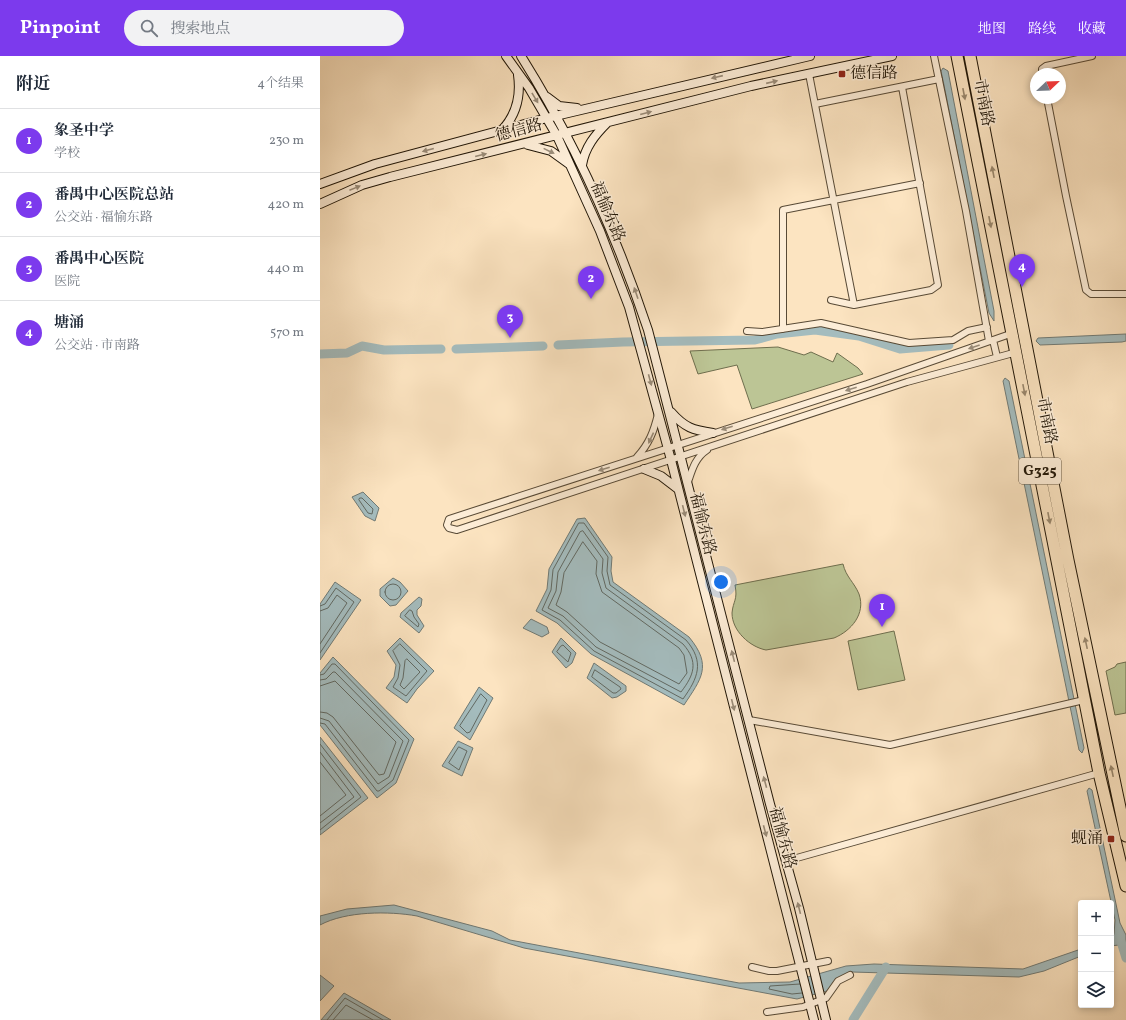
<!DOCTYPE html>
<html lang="zh">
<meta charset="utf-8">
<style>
:root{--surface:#fff;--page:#f2f2f3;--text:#1f2937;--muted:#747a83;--line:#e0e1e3;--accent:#7c3aed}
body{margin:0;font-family:Vollkorn,"Noto Serif SC",serif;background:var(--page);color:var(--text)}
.controls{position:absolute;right:12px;bottom:12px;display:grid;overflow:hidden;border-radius:4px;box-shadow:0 2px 6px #0003}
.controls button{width:36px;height:36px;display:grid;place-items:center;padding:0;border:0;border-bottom:1px solid var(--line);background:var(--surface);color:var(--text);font:20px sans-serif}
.compass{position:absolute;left:710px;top:12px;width:36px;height:36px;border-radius:50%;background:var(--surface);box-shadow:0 2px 6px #0003;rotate:67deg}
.you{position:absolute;left:401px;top:526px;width:14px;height:14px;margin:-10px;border:3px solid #fff;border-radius:50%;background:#1a73e8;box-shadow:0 0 0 6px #1a73e833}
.badge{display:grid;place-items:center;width:26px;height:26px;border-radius:50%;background:var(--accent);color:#fff;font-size:13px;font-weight:700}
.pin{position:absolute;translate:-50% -33px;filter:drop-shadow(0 1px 2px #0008)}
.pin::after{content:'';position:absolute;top:21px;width:14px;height:12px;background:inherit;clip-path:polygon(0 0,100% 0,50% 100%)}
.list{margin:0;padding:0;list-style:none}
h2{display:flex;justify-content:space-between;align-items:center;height:52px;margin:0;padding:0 16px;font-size:17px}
h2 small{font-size:13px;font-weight:400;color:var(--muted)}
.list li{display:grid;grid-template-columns:26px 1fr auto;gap:12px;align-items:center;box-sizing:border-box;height:64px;padding:0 16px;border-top:1px solid var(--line)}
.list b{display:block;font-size:15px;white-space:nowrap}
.list p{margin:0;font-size:13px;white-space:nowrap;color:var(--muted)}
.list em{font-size:13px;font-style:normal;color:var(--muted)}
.icon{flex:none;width:22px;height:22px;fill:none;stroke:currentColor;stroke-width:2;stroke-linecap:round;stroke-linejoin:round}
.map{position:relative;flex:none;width:806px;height:964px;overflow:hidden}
header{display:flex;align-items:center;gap:24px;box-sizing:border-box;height:56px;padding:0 20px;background:var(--accent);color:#fff}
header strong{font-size:19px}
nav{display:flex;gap:22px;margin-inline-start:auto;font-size:14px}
.search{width:280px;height:36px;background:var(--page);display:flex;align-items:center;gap:10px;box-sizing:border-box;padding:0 14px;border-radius:22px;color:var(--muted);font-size:15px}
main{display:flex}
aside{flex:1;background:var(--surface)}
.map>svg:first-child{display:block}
.green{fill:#bcc595;stroke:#6e6e4e}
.water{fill:#a4bcbe;stroke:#707a75}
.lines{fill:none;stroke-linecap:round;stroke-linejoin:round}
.shore{stroke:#626962;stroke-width:1}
.river{stroke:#a4bcbe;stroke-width:9}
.street-casing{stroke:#584a36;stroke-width:8}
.secondary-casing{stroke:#211607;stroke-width:10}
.highway-casing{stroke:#211607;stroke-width:13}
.street{stroke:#fdedd7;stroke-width:6}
.secondary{stroke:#fdedd7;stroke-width:8}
.highway{stroke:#fce4c1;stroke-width:11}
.oneway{fill:#9a8c79}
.oneway2{fill:#99876d}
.poi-dot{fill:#8f2418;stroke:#fdedd7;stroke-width:1.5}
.labels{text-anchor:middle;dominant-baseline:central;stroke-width:3;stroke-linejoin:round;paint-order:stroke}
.shield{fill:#fdedd7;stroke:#635645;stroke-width:1}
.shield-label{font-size:15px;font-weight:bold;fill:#211607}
.poi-label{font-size:16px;fill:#211607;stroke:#fdedd7;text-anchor:start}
.street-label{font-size:16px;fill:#211607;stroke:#fdedd7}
</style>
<header>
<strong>Pinpoint</strong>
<div class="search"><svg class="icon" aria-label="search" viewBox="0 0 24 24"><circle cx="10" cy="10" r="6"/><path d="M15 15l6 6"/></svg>搜索地点</div>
<nav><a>地图</a><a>路线</a><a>收藏</a></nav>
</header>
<main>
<aside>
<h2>附近<small>4个结果</small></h2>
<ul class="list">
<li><span class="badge">1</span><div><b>象圣中学</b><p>学校</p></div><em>230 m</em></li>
<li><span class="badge">2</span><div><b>番禺中心医院总站</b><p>公交站 · 福愉东路</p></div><em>420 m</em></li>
<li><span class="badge">3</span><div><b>番禺中心医院</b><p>医院</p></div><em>440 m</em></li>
<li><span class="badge">4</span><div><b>塘涌</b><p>公交站 · 市南路</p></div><em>570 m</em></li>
</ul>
</aside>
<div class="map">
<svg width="806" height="964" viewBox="0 0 806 964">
<rect width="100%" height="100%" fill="#fce4c1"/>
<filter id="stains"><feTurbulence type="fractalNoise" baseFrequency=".005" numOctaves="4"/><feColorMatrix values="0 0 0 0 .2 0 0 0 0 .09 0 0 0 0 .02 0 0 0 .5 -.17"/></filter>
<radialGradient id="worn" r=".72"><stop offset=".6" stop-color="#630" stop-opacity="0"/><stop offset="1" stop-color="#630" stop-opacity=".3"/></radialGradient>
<path class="green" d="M 458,291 L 484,299 L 491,296 L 513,306 L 517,297 L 538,312 L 543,318 L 432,353 L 417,309 L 378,318 L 370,295 Z
M 523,508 C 526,521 534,526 539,538 C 546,558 531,575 514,582 L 446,594 C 430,591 412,575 412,557 C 413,545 418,544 415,529 Z
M 574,575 L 585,624 L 538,634 L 528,585 Z
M 806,606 L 806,657 L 795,659 L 786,615 L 795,611 L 797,608 Z"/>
<path class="water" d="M 623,12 L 628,15 L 674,255 L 674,265 L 669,257 L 624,29 L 621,15 Z
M 806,278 L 806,285 L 802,286 L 720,289 L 716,285 L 718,282 Z
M 685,322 L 689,325 L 764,692 L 762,697 L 759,694 L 683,325 Z
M 43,436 L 59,452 L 55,465 L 45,460 L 32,441 Z
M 265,462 L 292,501 L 291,515 L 293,526 L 369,581 C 393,610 381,623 364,649 L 271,598 L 237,567 L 216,555 L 227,533 L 229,513 L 257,463 Z
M 73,522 L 80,526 L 88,535 L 76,549 L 70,550 L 60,540 L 60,533 Z
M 15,526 L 41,544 L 0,604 L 0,548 Z
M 99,541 L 102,543 L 101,550 L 97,554 L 97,559 L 104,570 L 99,577 L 80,561 L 81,557 Z
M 211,563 L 227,571 L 229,577 L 222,581 L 203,572 Z
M 80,582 L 114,615 L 97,633 L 87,647 L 66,632 L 74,621 L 76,609 L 67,595 Z
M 241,582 L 256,597 L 252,607 L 246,612 L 232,596 Z
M 13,601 L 94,683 L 76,727 L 57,742 L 0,669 L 0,617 Z
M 274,607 L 306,630 L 306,635 L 297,641 L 292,642 L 267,622 Z
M 159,631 L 173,642 L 150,684 L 134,672 Z
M 0,681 L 48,742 L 0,779 Z
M 138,685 L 153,692 L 142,720 L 122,710 Z
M 769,732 L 772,734 L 800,867 L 806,879 L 806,888 L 791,890 L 791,880 L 794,879 L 795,864 L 767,735 Z
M 74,849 L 172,875 L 190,884 L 419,927 L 470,926 L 526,910 L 554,908 L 703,913 L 761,893 L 761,900 L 724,915 L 699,921 L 532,916 L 519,922 L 507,935 L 477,943 L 204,892 L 97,860 C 69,855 26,855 0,869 L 0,860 L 27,853 Z
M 0,919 L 14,930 L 0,945 Z
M 24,937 L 71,964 L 1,964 Z"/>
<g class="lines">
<path class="shore" d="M 40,442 L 42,442 L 53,453 L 52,458 L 48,457 L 39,444 Z
M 259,467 L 264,467 L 288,501 L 287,515 L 290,529 L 366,584 C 385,606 378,622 363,643 L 274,595 L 240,564 L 222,554 L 231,534 L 233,514 Z
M 263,475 L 283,503 L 282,517 L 286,532 L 363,588 C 379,606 374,619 361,636 L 276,591 L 243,560 L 228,552 L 236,535 L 238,516 L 260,476 Z
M 263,486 L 277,505 L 276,518 L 282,536 L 359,592 L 364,599 L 367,617 L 359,628 L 280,586 L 247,556 L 236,549 L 241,536 L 244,517 Z
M65 536a8 8 0 1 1 16 0a8 8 0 1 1-16 0Z
M 0,550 L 5,548 L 16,532 L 34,546 L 0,597
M 90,554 L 92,555 L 94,561 L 99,568 L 98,571 L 85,560 Z
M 0,555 L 8,552 L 17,539 L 27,547 L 0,588
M 80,588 L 107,615 L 86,640 L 73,631 L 78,622 L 80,609 L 73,595 Z
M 241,590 L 243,589 L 251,597 L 248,606 L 237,596 Z
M 87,603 L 100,616 L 84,633 L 80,629 L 83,622 L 85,605 Z
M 275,614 L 300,631 L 301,633 L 296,637 L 293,637 L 272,621 Z
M 0,619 L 4,618 L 12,608 L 15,608 L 89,684 L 73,724 L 59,735 L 57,735 L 5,668 L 0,667
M 0,624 L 6,623 L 13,616 L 15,616 L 83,685 L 69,721 L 58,728 L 9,665 L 0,662
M 0,630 L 15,625 L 76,686 L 64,718 L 59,719 L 13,661 L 7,657 L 0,656
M 161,638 L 167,644 L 150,676 L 147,677 L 140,670 Z
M 0,688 L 41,741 L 0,774
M 139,691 L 147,695 L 139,714 L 129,707 Z
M 0,696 L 34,741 L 0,767
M 0,706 L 26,739 L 0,760
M 480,928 L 450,930 L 449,933 L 472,938 L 482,937
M 7,964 L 25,942 L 63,964
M 13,964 L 26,949 L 53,964"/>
<path class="river" d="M 238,289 L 303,286 L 435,284 L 457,278 L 495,274 L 539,280 L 580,293 L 629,289
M 136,293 L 223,290
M 0,298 L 27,297 L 42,290 L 64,294 L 121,293
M 799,879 L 806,902
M 533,964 L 566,911"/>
<defs>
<path id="street" d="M 614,0 L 646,155 L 669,285
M 489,18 L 534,249
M 722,18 L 722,13 L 726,10 L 772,0
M 727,42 L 746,140 L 766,234 L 771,238 L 806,238
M 495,48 L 619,23
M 511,244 L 534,249 L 611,234 L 618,229 L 582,31
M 463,273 L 463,154 L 600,127
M 427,275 L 442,276 L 501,267 L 589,287 L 633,284 L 648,275 L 667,271
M 693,277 L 547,328 L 129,463 L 127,469 L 129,472 L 137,474 L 587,326 L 697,296
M 673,284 L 677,301
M 317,401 C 329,388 334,375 338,358
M 368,426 C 372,414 375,402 387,394
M 429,664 L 570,689 L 764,644
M 466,805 L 779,717
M 432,911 L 449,915 L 457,915 L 508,905
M 447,956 L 483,951 L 506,942 L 518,925 L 530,919"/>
<path id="secondary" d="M 186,0 L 209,32 L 237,80 L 280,175 L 309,251 L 351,404 L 494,964
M 201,0 C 255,86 296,178 328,274 L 450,748 L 479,852 L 506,964
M 227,41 L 239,50 L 257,52
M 182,74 C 197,58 201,40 198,19
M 208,89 L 231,95 L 249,108
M 262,109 C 265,91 275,79 287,67
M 0,128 L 55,108 L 227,62 L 490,0
M 0,148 L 42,129 L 70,121 L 431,30 L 572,0
M 351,356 C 365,372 373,374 393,377
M 324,413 L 341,420 L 358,433"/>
<path id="highway" d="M 637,0 L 779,717 L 806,830
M 650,0 L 748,504 L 806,780"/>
</defs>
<use href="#street" class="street-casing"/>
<use href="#secondary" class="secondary-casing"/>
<use href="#highway" class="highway-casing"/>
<use href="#street" class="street"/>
<use href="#secondary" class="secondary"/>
<use href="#highway" class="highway"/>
</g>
<defs><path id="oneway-solid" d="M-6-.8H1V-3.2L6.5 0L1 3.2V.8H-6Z"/></defs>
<g class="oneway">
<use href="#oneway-solid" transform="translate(397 21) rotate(167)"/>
<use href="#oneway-solid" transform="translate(452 26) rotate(-13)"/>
<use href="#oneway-solid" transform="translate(215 42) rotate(59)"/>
<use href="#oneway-solid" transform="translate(326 57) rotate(-15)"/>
<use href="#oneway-solid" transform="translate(108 94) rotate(165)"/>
<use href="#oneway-solid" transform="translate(229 95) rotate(26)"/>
<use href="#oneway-solid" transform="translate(161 99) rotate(-14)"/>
<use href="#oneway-solid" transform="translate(35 132) rotate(-22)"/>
<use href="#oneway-solid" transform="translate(316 237) rotate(-109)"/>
<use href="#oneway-solid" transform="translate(654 291) rotate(161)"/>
<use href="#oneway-solid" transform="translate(330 324) rotate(75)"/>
<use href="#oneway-solid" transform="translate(531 333) rotate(162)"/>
<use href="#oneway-solid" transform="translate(407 372) rotate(162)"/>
<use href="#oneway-solid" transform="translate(331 382) rotate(115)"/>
<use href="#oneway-solid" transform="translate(284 413) rotate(162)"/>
<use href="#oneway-solid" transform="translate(364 455) rotate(76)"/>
<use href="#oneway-solid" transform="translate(413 600) rotate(-104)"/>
<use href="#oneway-solid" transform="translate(413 649) rotate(76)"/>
<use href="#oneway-solid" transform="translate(445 726) rotate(-105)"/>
<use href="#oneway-solid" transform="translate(445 775) rotate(75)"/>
<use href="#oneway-solid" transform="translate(479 852) rotate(-104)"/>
</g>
<g class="oneway2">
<use href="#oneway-solid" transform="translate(644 38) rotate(79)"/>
<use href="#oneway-solid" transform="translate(673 116) rotate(-101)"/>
<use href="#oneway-solid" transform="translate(670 166) rotate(79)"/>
<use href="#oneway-solid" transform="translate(704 334) rotate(79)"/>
<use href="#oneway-solid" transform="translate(729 462) rotate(79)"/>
<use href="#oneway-solid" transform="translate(766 587) rotate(-102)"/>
<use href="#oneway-solid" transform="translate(792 715) rotate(-102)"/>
</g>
<g class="poi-dot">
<rect x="518" y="14" width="8" height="8" rx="2"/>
<rect x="787" y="779" width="8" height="8" rx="2"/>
</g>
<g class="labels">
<rect class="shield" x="699" y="402" width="42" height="26" rx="3"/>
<g class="shield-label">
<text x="720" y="415">G325</text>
</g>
<g class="poi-label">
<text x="530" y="18">德信路</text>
<text x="783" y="783" text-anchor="end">蚬涌</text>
</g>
<g class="street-label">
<text transform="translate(663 47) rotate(79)">市南路</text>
<text transform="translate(199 75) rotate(-15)">德信路</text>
<text transform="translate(287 156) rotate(67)">福愉东路</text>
<text transform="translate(726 365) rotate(79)">市南路</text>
<text transform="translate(382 468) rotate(76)">福愉东路</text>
<text transform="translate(462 782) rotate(75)">福愉东路</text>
</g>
</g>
<rect width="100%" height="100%" filter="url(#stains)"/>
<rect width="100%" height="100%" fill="url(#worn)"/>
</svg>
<div class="controls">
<button>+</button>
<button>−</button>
<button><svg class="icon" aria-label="layers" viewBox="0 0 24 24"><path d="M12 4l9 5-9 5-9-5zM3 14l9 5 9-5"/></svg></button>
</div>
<svg class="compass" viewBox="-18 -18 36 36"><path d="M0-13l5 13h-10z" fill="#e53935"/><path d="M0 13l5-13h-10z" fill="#747a83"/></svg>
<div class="you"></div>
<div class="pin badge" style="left:562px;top:571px">1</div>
<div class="pin badge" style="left:271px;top:243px">2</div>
<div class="pin badge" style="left:190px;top:282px">3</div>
<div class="pin badge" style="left:702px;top:231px">4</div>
</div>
</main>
